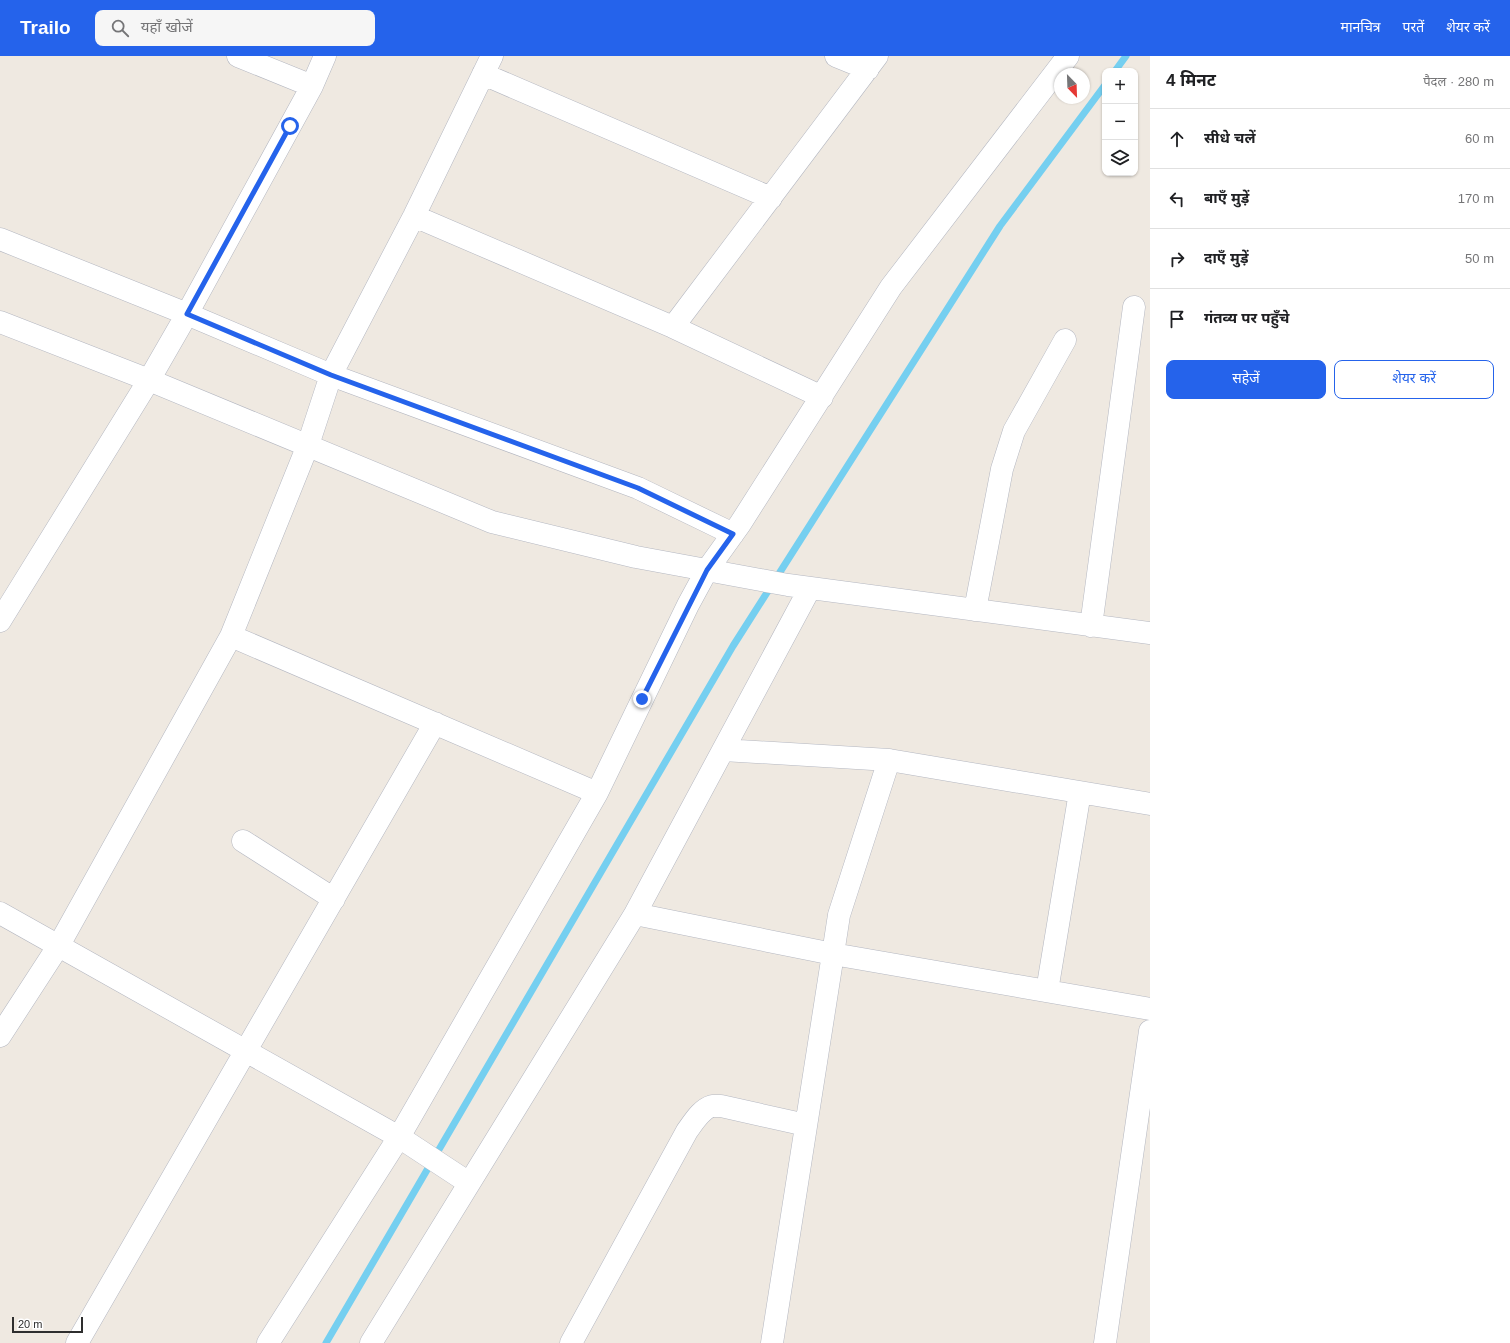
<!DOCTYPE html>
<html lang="hi">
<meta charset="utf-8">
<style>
:root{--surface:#fff;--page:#f6f6f6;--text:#202124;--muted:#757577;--line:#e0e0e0;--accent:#2563eb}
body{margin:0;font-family:Helvetica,"Noto Sans Devanagari",sans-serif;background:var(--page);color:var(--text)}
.controls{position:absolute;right:12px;top:12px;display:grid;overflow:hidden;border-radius:8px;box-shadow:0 1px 3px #0004}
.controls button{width:36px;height:36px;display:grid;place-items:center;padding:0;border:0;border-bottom:1px solid var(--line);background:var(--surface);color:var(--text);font:20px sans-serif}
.compass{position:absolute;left:1054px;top:12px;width:36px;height:36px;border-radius:50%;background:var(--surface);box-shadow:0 1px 3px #0004;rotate:157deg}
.scale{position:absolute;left:12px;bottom:10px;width:71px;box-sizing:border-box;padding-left:4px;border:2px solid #2e2e2e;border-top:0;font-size:11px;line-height:14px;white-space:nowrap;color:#2e2e2e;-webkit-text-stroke:3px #fff;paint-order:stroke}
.stop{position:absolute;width:12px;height:12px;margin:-9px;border:3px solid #2563eb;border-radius:50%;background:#fff}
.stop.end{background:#2563eb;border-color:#fff;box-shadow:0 1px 4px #0008}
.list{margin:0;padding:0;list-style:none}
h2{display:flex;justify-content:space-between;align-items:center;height:52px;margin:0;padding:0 16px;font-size:17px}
h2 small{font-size:13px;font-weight:400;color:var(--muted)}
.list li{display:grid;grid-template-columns:26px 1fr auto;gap:12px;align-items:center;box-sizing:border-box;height:60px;padding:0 16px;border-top:1px solid var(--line)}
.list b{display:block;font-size:15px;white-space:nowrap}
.list em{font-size:13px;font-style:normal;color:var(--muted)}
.actions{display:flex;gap:8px;padding:12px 16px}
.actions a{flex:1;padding:9px 0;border:1px solid var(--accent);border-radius:8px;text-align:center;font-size:14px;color:var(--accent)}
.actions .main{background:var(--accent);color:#fff}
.icon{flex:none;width:22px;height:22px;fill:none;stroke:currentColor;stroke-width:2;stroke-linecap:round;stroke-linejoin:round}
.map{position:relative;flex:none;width:1150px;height:1287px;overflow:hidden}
header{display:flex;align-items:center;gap:24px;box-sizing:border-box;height:56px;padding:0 20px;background:var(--accent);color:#fff}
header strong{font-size:19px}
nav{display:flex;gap:22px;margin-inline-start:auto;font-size:14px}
.search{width:280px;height:36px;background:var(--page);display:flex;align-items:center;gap:10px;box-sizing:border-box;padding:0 14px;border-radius:8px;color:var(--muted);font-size:15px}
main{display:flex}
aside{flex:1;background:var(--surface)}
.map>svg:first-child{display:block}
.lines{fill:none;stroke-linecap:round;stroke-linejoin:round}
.stream{stroke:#75cff0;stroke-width:7}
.minor-casing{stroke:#b4b7c1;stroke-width:23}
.minor{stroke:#fff;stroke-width:22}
.route{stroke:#2563eb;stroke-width:5}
</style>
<header>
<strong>Trailo</strong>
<div class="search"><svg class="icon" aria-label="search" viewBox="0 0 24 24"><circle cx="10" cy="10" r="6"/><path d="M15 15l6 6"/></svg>यहाँ खोजें</div>
<nav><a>मानचित्र</a><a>परतें</a><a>शेयर करें</a></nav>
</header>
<main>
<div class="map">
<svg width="1150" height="1287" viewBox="0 0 1150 1287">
<rect width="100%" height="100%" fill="#efe9e1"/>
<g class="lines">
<path class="stream" d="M 1115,15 L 1126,0
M 326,1287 L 733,590 L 1000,170 L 1105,29"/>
<defs>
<path id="minor" d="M 238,0 L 312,30
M 836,0 L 868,13
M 483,18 L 771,142
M 414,160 L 673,271 L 877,0
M 0,183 L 187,258 L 331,319 L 638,432 L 733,478
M 0,266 L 149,324 L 492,466 L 636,501 L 788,529 L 1150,577
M 673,271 L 822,341
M 975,554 L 1002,413 L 1014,375 L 1065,284
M 0,565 L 149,324 L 187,258 L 312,30 L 325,0
M 1091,570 L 1134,251
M 231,580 L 597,737
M 723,694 L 889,704
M 1150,748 L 889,704 L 839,859 L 833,898 L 1150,953
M 243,785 L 334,843
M 0,857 L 399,1081 L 469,1127
M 635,858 L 810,532
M 1047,935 L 1080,736
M 0,980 L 59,889 L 231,580 L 308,389 L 331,319 L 414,160 L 492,0
M 77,1287 L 435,667
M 268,1287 L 399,1081 L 597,737 L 688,549 L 707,514 L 740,468 L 891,231 L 1068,0
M 371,1287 L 635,858 L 833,898 L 772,1287
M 571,1287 L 687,1075 C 693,1067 701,1053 712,1050 C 715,1050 718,1050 721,1050 L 806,1069
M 1105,1287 L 1150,975"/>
</defs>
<use href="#minor" class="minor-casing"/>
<use href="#minor" class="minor"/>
</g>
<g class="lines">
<path class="route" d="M 290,70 L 187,258 L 331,319 L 638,432 L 733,478 L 707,514 L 701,526 L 642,643"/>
</g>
</svg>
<div class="controls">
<button>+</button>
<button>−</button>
<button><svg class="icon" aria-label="layers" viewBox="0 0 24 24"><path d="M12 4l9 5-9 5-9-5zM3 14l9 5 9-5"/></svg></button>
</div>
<svg class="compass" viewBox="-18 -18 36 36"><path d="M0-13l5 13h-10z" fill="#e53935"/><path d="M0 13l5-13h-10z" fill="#757577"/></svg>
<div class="scale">20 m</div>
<div class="stop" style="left:290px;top:70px"></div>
<div class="stop end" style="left:642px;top:643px"></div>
</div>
<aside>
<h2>4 मिनट<small>पैदल · 280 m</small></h2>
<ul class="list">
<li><svg class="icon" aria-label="ahead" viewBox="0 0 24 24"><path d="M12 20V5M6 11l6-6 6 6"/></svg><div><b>सीधे चलें</b></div><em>60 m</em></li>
<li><svg class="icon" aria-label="left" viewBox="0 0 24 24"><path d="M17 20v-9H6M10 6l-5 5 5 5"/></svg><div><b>बाएँ मुड़ें</b></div><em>170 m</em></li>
<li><svg class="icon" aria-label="right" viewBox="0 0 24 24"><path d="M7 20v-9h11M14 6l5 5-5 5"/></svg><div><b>दाएँ मुड़ें</b></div><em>50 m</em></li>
<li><svg class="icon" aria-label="arrive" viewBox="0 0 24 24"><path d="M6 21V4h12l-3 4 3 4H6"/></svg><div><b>गंतव्य पर पहुँचे</b></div></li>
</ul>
<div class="actions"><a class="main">सहेजें</a><a>शेयर करें</a></div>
</aside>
</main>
